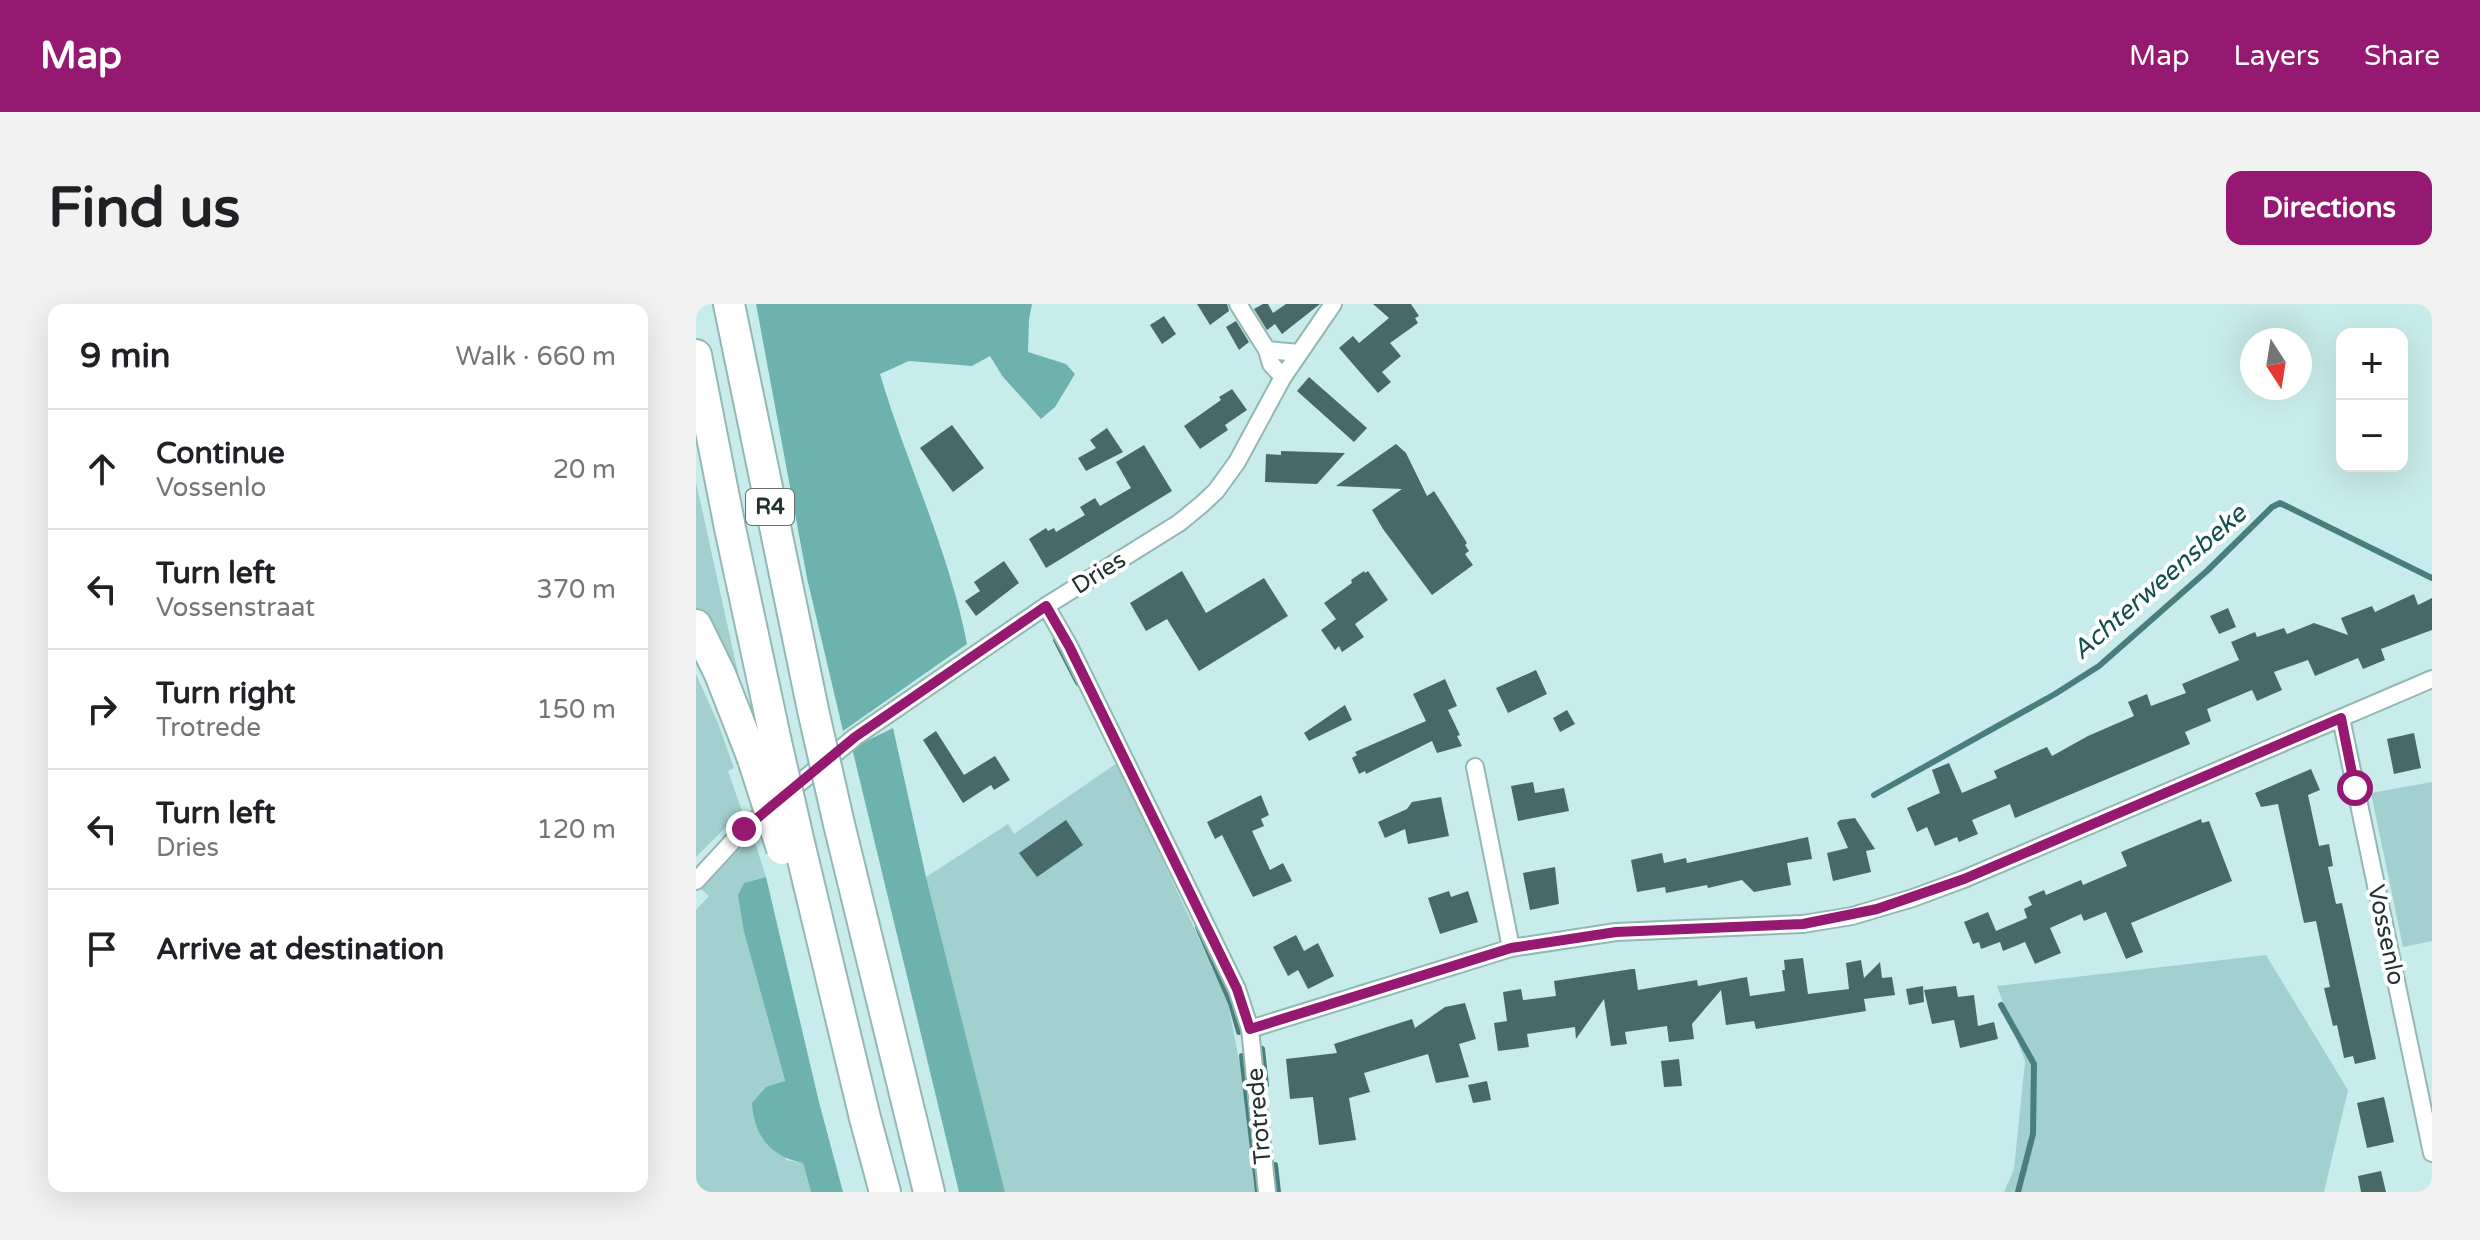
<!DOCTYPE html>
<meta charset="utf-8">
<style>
:root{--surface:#fff;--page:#f2f2f2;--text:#202124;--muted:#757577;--line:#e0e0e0;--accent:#951871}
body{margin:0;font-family:"Varela Round",sans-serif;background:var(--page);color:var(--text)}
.controls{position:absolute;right:24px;top:24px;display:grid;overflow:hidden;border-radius:16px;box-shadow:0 8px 32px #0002}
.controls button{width:72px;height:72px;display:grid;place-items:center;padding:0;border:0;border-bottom:2px solid var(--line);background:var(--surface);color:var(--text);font:40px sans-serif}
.compass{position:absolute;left:1544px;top:24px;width:72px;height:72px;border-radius:50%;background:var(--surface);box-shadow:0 8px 32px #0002;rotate:168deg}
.stop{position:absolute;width:24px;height:24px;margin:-18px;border:6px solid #951871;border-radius:50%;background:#fff}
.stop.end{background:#951871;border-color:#fff;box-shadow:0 2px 8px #0008}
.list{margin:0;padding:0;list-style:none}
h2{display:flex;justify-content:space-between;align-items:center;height:104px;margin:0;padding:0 32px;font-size:34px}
h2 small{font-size:26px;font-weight:400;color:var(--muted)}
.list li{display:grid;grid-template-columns:52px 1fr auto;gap:24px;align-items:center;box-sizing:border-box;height:120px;padding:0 32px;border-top:2px solid var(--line)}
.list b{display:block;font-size:30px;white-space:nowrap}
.list p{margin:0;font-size:26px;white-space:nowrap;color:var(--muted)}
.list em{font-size:26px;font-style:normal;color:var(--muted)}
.icon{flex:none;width:44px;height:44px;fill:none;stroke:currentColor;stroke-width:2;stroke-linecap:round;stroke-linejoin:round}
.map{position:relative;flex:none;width:1736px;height:888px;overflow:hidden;border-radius:16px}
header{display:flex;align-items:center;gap:48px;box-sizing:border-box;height:112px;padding:0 40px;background:var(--accent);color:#fff}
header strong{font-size:38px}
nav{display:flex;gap:44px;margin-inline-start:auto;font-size:28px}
.intro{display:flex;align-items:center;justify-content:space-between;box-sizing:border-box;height:192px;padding:0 48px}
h1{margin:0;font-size:56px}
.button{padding:20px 36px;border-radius:16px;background:var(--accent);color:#fff;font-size:28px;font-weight:700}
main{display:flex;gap:48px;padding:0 48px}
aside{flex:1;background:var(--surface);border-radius:16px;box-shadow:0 8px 32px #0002}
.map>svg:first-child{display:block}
.green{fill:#a1d0ce}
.forest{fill:#6eb2af}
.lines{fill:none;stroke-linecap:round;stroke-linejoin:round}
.stream{stroke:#4a7e7d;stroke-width:6}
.building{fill:#486968}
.street-casing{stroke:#93b7b5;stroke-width:20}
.highway-casing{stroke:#93b7b5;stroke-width:34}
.street{stroke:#fff;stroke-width:16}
.highway{stroke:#fff;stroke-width:30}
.highway-bridge-casing{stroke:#93b7b5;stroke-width:34;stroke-linecap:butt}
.highway-bridge{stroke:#fff;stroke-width:30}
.route{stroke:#951871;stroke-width:10}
.labels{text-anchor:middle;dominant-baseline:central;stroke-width:8;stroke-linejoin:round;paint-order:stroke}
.shield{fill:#fff;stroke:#65706f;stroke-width:2}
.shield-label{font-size:22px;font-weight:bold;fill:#233231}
.street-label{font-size:24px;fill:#233231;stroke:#fff}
.water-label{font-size:26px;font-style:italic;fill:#124f4d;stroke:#fff}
</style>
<header>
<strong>Map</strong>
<nav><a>Map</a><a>Layers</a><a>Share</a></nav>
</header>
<div class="intro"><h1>Find us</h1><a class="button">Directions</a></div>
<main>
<aside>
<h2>9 min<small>Walk · 660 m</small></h2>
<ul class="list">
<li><svg class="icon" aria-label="ahead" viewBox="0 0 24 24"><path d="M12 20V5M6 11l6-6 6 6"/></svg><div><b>Continue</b><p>Vossenlo</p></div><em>20 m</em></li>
<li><svg class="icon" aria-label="left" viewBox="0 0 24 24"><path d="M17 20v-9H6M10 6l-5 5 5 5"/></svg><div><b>Turn left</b><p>Vossenstraat</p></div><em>370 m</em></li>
<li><svg class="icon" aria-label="right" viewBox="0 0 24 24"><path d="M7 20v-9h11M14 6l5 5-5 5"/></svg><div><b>Turn right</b><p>Trotrede</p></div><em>150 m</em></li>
<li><svg class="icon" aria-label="left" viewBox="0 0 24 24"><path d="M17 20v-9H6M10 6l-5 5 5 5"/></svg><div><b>Turn left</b><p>Dries</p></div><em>120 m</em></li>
<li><svg class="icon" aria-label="arrive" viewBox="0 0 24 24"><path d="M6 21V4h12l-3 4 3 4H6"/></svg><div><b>Arrive at destination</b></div></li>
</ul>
</aside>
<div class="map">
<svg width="1736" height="888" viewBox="0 0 1736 888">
<rect width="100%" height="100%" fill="#c8eceb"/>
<path class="green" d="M 0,178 L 47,392 L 43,394 L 0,304 Z
M 0,370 L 22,419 L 38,464 L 32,467 L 46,507 L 0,553 Z
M 421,459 L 531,694 L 545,766 L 559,888 L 309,888 L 230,573 L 312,520 L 318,530 Z
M 1736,478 L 1736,637 L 1707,643 L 1675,489 Z
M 57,532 L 70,573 L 48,579 L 48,628 L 89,778 L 90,856 L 107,859 L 115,888 L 0,888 L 0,606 L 13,592 L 4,584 Z
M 1570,651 L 1652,786 L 1628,888 L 1308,888 L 1318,865 L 1329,757 L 1301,682 Z"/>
<path class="forest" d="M 60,0 L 336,0 L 333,15 L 332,48 L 370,60 L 379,70 L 359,103 L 345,115 L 307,73 L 294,52 L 276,62 L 213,57 L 184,70 C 211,161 253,246 271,340 L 147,427 L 111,274 Z
M 197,424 L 230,573 L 309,888 L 263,888 L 156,444 Z
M 70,573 L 123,798 L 147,888 L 115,888 L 107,859 C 74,852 58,832 56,799 L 70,783 L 89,777 L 48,628 L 42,591 L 48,579 Z"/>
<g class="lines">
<path class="stream" d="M 360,336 L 382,379
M 1178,491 L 1359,390 L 1403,362 L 1512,266 L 1576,203 L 1584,199 L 1736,274
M 502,623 L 535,699 L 543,728
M 1305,701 L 1338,760 L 1337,830 L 1322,888
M 566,745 L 570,781
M 546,752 L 562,888
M 579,861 L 582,888"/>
</g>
<path class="building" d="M 501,0 L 531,0 L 533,7 L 514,21 Z
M 567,0 L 572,0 L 577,9 L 590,0 L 624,0 L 586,30 L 579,20 L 571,26 L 558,5 Z
M 677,0 L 715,0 L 723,12 L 719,14 L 722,19 L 694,39 L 705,52 L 686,68 L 695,78 L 682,89 L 643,44 L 657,32 L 663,39 L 693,14 Z
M 468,12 L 480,30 L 466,40 L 454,21 Z
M 540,17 L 553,38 L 543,46 L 530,23 Z
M 613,73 L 671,124 L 658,138 L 601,87 Z
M 536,85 L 551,106 L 529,121 L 532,126 L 504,145 L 488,122 L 525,96 L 523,93 Z
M 256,121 L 288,164 L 257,188 L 224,144 Z
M 411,124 L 427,148 L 390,167 L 382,154 L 400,144 L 394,136 Z
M 700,140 L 710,149 L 731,192 L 738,187 L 771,239 L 769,241 L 773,247 L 769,250 L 777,261 L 736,291 L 687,225 L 676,206 L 706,185 L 640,182 Z
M 448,141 L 476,187 L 350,264 L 333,235 L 350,224 L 352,227 L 358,224 L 360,228 L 389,211 L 384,203 L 399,194 L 404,202 L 435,184 L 420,158 Z
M 585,147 L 649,149 L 621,180 L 569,178 L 570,150 L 585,151 Z
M 308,257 L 323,279 L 280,312 L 269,297 L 284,287 L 278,278 Z
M 486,267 L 510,309 L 568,274 L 592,312 L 503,367 L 471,315 L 450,327 L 434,299 Z
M 668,267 L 669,269 L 672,267 L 692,296 L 659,320 L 668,333 L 646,348 L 643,342 L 639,346 L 625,326 L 640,315 L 628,299 L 656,279 L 655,276 Z
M 1718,290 L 1722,301 L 1736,294 L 1736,326 L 1685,345 L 1689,356 L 1667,365 L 1662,354 L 1619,372 L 1612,356 L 1578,368 L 1586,386 L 1561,397 L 1556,386 L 1511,405 L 1515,417 L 1489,428 L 1494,440 L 1319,514 L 1314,500 L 1276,516 L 1282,530 L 1263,538 L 1261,533 L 1239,542 L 1231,523 L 1221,528 L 1211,504 L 1244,489 L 1236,466 L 1253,459 L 1266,489 L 1301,474 L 1298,467 L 1337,449 L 1351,443 L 1356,452 L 1392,432 L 1438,412 L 1432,398 L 1451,390 L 1455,402 L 1490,389 L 1486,380 L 1543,356 L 1535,338 L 1559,328 L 1561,333 L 1588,324 L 1591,330 L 1618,319 L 1652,331 L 1645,314 L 1676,302 L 1679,308 Z
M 1532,304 L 1540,323 L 1523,330 L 1514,312 Z
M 840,366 L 851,390 L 812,409 L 800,384 Z
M 749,375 L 761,402 L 752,406 L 764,431 L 761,432 L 766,442 L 741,449 L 736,437 L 670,470 L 669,467 L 663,470 L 656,454 L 661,451 L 659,448 L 730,417 L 717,390 Z
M 649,401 L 656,416 L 613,437 L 608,429 Z
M 871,406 L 879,420 L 864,428 L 857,414 Z
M 240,427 L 268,471 L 299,452 L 314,476 L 298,486 L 295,481 L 267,499 L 227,436 Z
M 1718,429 L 1725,464 L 1698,470 L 1691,435 Z
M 1615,465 L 1624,486 L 1612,491 L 1623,542 L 1633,540 L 1637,562 L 1632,563 L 1640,600 L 1646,599 L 1680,755 L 1659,760 L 1657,752 L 1648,754 L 1641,721 L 1637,722 L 1628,684 L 1634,683 L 1620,617 L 1608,619 L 1582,500 L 1565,503 L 1559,489 Z
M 837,478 L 839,489 L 868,484 L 873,507 L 822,517 L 815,482 Z
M 565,491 L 573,511 L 565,515 L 568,522 L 556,527 L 574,566 L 587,559 L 596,577 L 557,593 L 526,531 L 519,535 L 511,518 Z
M 745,493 L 753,532 L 712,540 L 709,525 L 689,534 L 682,518 L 711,505 L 716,498 Z
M 1159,514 L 1179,545 L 1170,547 L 1175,568 L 1137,577 L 1131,549 L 1152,544 L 1141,519 L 1144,516 Z
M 1505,515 L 1506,519 L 1513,517 L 1536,577 L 1435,619 L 1447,648 L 1430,655 L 1410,608 L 1388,617 L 1385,610 L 1354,624 L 1365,649 L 1339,660 L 1329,638 L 1307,647 L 1304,638 L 1285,645 L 1283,638 L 1277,640 L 1268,618 L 1292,608 L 1300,627 L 1331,614 L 1328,605 L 1336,601 L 1332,593 L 1348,586 L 1350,591 L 1385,576 L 1387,581 L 1431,562 L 1425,548 Z
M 370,516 L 387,541 L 341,573 L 323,549 Z
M 1112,533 L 1116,555 L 1091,559 L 1095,581 L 1058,588 L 1046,576 L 1012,584 L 1011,581 L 970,589 L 969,583 L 941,588 L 935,556 L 966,549 L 968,559 L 990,554 L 991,559 Z
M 859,563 L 863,600 L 834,606 L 827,569 Z
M 753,587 L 755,593 L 772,587 L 782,618 L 744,630 L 732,594 Z
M 600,631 L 608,647 L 622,639 L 638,672 L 612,685 L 602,666 L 592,672 L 577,643 Z
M 1107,654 L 1112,690 L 1153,685 L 1150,659 L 1165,656 L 1168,674 L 1184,658 L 1186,674 L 1196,673 L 1199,691 L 1168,695 L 1170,707 L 1060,725 L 1058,717 L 1030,721 L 1025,686 L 996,720 L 998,735 L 973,738 L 971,722 L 929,728 L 931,740 L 915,742 L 908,695 L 880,735 L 879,723 L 831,730 L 833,743 L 802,747 L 798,719 L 811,717 L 807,688 L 825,685 L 827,696 L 860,692 L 858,677 L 936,665 L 939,665 L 942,686 L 1001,676 L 1002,682 L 1051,673 L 1054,692 L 1089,687 L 1086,666 L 1089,666 L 1088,656 Z
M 1227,682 L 1228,698 L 1213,701 L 1210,685 Z
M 1260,682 L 1262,693 L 1278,691 L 1282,722 L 1298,718 L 1302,735 L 1264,744 L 1258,716 L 1236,720 L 1228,686 Z
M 769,699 L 780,735 L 763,740 L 773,773 L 740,779 L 732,750 L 668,769 L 674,788 L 653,794 L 660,836 L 623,841 L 617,793 L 594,795 L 590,755 L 641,749 L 638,740 L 716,715 L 719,724 L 749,703 Z
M 983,755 L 986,782 L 968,783 L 965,757 Z
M 791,777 L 795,796 L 777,799 L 772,781 Z
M 1688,793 L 1698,838 L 1671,844 L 1661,799 Z
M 1685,867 L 1690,888 L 1665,888 L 1662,872 Z"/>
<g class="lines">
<defs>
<path id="street" d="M 542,0 L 571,46 L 575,60 L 587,73
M 571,46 L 603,49
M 350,302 L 373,342 L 541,685 L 554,725 L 571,888
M 1645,414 L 1736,849
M 779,463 L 815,644
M 0,577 L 48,525 L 159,433 L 350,302 L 483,219 L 505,201 L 520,187 L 541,158 L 587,73 L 637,0
M 554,725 L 815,644 L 920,628 L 1107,620 L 1156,612 L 1217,594 L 1268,575 L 1736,375"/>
<path id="highway" d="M 33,0 L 117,406
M 0,51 L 34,224 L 80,438
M 0,321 L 24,370 L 56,452
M 143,520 L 233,888
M 104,543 L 169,814 L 189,888"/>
</defs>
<use href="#street" class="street-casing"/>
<use href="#highway" class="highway-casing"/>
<use href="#street" class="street"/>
<use href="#highway" class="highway"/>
<defs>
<path id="highway-bridge" d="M 117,406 L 143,520
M 80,438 L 104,543
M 56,452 L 86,545"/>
</defs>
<use href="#highway-bridge" class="highway-bridge-casing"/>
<use href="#highway-bridge" class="highway-bridge"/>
</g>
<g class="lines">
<path class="route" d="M 48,525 L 159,433 L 350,302 L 373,342 L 523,648 L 541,685 L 554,725 L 815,644 L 920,628 L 1107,620 L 1181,605 L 1268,575 L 1645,414 L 1659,484"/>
</g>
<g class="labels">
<rect class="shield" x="50" y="185" width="48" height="36" rx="6"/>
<g class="shield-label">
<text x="74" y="203">R4</text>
</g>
<g class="street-label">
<text transform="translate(403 269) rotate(-32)">Dries</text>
<text transform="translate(1690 631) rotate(78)">Vossenlo</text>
<text transform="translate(563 812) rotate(-95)">Trotrede</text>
</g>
<g class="water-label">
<text transform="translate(1463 278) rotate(-41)">Achterweensbeke</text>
</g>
</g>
</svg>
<div class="controls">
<button>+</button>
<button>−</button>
</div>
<svg class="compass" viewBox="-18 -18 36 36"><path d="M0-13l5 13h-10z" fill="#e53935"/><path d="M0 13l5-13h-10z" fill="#757577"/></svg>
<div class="stop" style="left:1659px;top:484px"></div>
<div class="stop end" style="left:48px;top:525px"></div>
</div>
</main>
